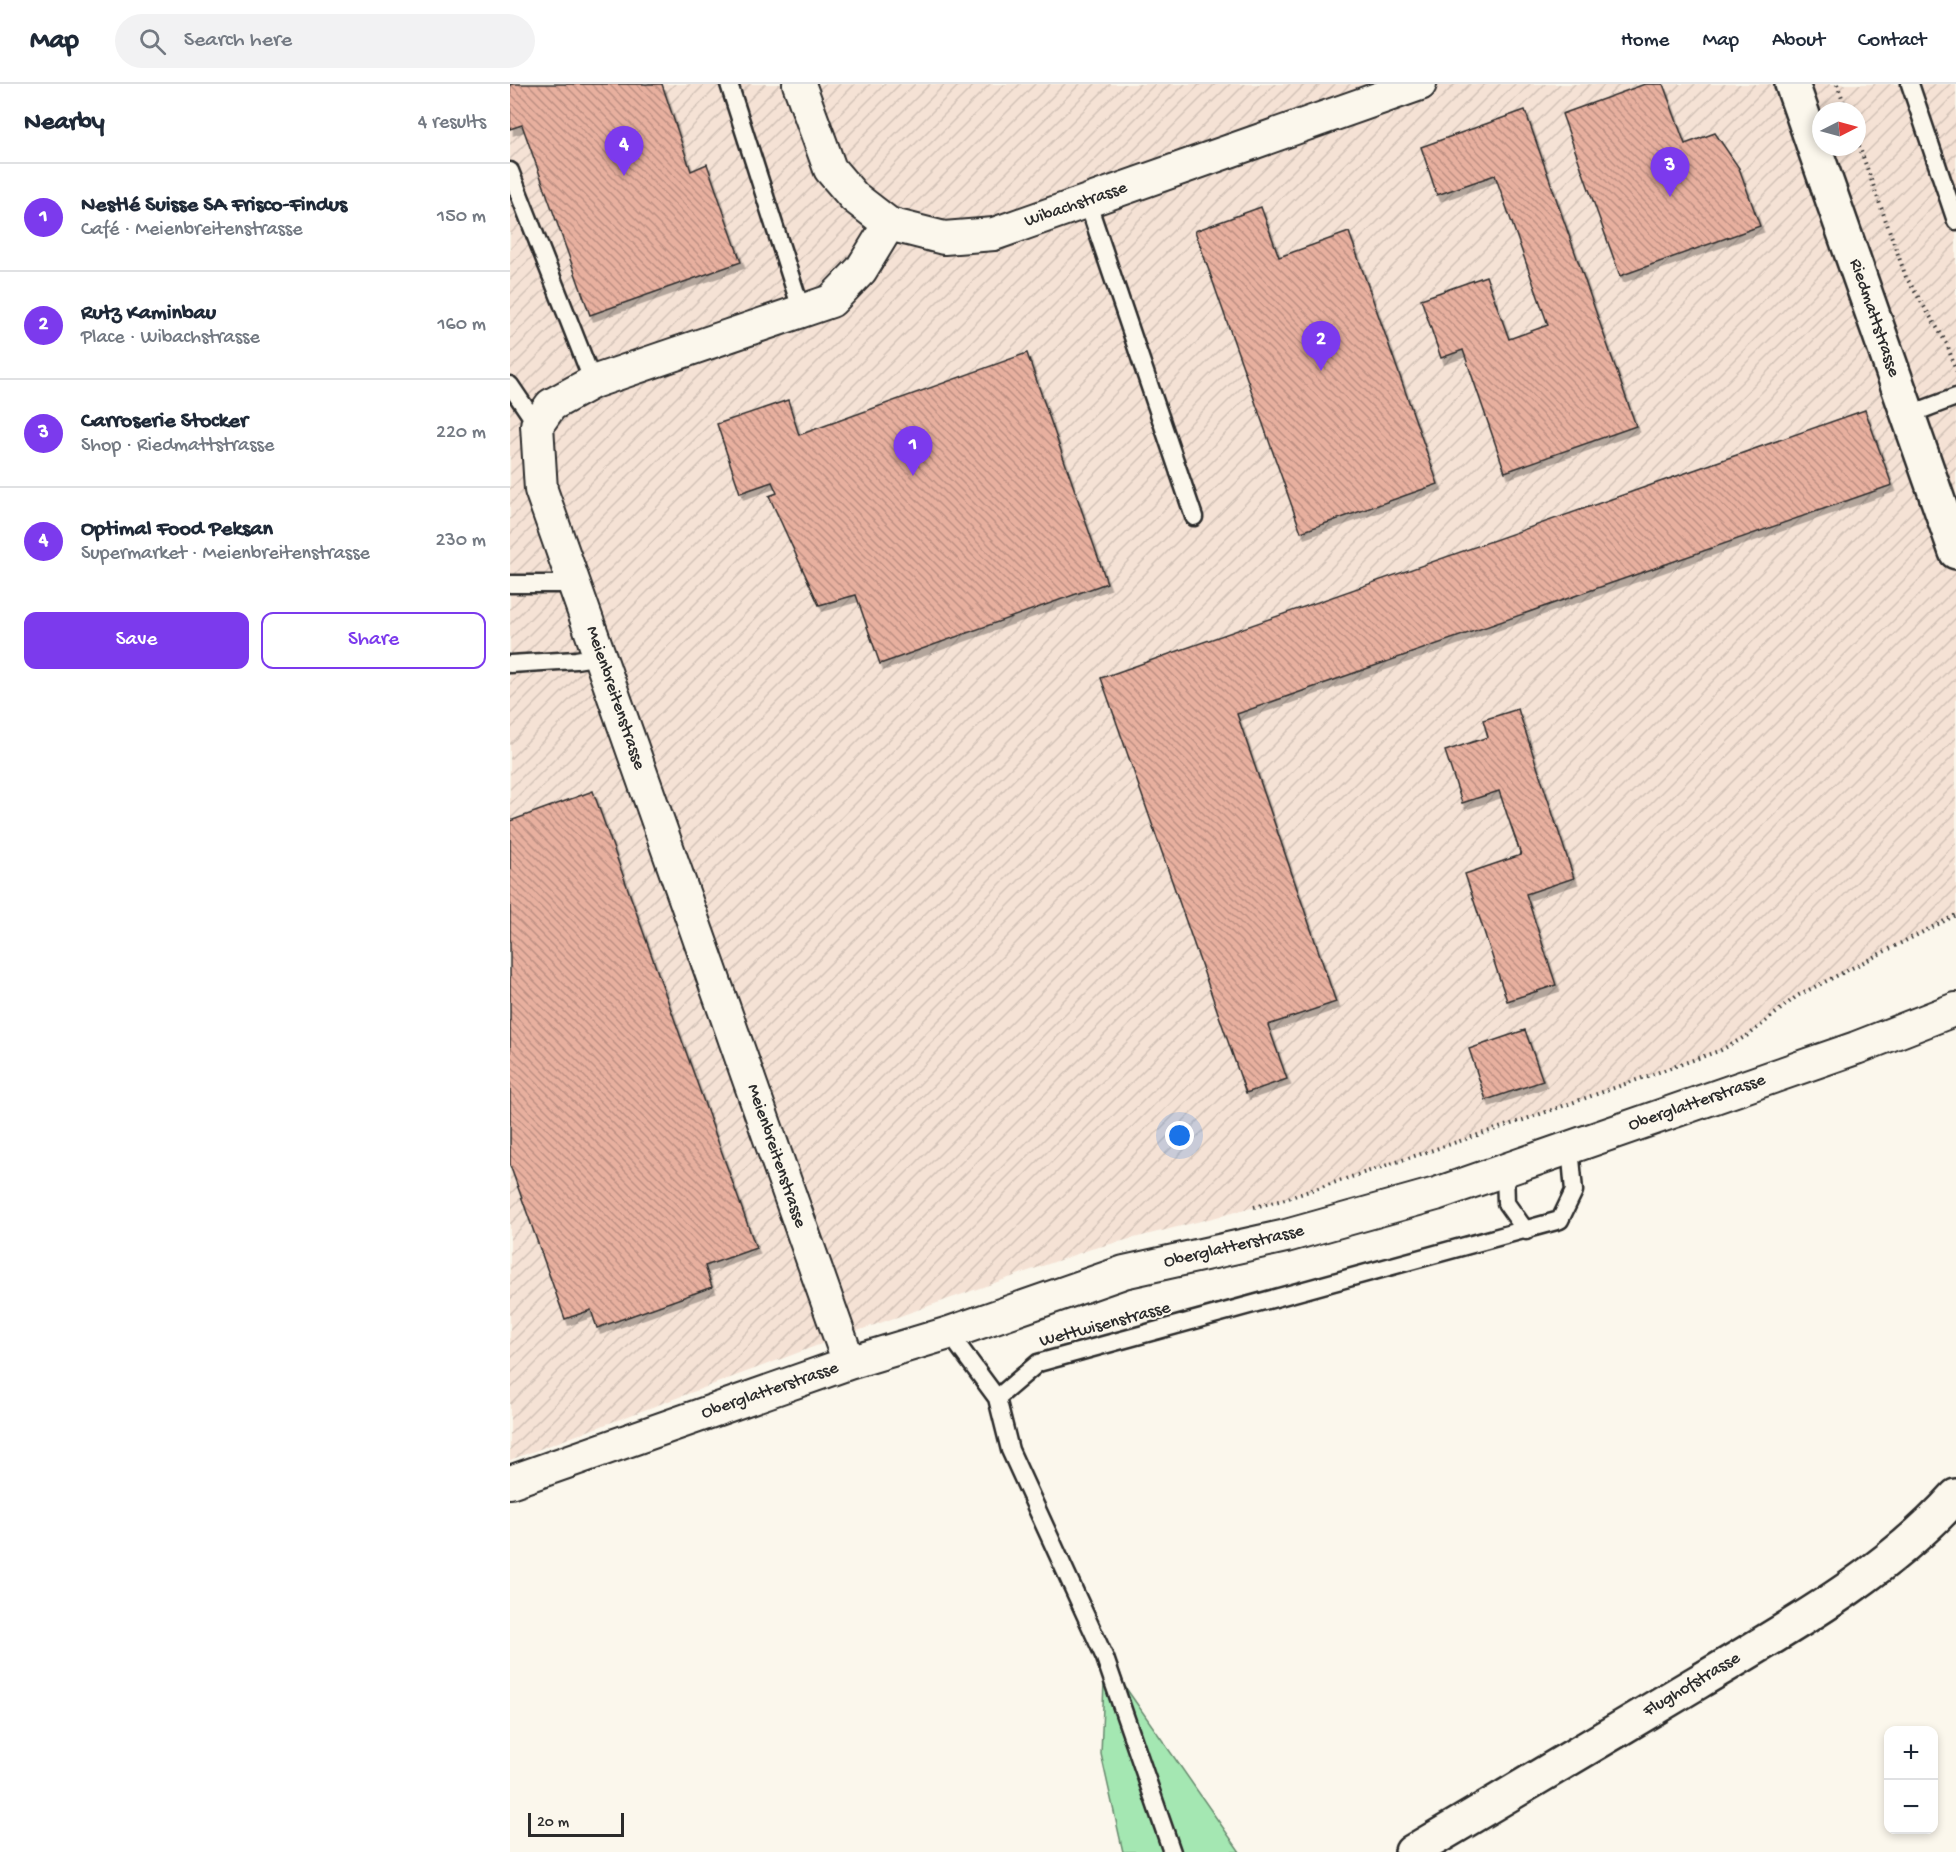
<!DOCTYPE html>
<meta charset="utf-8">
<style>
:root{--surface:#fff;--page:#f2f2f3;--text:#1f2937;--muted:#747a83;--line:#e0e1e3;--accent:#7c3aed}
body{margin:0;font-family:"Gochi Hand",sans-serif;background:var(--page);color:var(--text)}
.controls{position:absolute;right:18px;bottom:18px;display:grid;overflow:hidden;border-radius:12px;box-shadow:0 3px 9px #0003}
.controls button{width:54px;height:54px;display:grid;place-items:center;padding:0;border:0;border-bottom:2px solid var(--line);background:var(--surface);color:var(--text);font:30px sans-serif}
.compass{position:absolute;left:1302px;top:18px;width:54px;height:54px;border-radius:50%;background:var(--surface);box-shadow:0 3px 9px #0003;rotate:84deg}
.scale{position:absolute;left:18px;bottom:15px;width:96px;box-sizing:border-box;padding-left:6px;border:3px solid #2b2b2b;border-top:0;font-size:16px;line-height:21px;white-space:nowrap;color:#2b2b2b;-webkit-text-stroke:4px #fbf7ec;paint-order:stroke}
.you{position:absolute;left:670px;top:1052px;width:21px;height:21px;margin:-15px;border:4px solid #fff;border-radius:50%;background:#1a73e8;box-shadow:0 0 0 9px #1a73e833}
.badge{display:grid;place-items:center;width:39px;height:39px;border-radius:50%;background:var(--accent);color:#fff;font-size:20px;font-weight:700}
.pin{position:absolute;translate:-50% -50px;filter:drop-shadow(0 2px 3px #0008)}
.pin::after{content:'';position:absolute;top:32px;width:21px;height:18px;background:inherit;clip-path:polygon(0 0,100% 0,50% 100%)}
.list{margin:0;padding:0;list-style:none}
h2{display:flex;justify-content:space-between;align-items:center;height:78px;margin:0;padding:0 24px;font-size:26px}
h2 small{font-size:20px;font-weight:400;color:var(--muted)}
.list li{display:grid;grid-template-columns:39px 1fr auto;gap:18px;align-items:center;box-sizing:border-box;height:108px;padding:0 24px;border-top:2px solid var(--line)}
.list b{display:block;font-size:22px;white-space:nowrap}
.list p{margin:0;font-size:20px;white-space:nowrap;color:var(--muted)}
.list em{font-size:20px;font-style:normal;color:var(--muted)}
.actions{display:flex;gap:12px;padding:18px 24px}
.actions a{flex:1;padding:14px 0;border:2px solid var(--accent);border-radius:12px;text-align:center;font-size:21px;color:var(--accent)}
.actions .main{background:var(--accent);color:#fff}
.icon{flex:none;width:33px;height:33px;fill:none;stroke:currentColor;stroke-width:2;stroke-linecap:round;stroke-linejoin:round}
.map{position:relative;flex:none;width:1446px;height:1768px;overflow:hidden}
header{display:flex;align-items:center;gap:36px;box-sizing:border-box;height:84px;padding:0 30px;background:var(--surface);border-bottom:2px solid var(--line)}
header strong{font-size:28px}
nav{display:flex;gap:33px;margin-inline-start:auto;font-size:21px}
.search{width:420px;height:54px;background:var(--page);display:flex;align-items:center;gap:15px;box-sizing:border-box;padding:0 21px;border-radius:33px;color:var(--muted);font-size:22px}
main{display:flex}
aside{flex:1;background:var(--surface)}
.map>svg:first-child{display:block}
.industrial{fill:url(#industrial-furrows);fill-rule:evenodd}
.green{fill:#a4e7b2;stroke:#68896e;stroke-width:1.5}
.building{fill:url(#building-back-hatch);stroke:#2b2b2b;stroke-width:1.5;filter:url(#shadow)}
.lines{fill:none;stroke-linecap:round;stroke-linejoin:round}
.lane-casing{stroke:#2b2b2b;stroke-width:21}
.street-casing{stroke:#2b2b2b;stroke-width:36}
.secondary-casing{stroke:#2b2b2b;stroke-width:38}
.path{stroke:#2b2b2b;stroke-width:4;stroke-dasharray:1.5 4.5;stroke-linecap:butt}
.lane{stroke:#fbf7ec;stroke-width:16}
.street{stroke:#fbf7ec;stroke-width:32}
.secondary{stroke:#fbf7ec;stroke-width:33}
.labels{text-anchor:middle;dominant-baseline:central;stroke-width:4.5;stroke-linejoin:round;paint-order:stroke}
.street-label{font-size:18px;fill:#2b2b2b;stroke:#fbf7ec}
</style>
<header>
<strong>Map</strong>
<div class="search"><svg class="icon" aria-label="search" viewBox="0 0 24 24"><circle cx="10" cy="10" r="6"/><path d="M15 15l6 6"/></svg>Search here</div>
<nav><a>Home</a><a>Map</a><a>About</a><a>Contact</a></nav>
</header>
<main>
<aside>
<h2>Nearby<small>4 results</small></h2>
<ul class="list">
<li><span class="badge">1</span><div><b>Nestlé Suisse SA Frisco-Findus</b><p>Café · Meienbreitenstrasse</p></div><em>150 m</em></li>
<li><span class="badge">2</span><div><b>Rutz Kaminbau</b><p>Place · Wibachstrasse</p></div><em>160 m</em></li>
<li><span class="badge">3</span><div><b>Carroserie Stocker</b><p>Shop · Riedmattstrasse</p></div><em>220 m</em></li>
<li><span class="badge">4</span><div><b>Optimal Food Peksan</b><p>Supermarket · Meienbreitenstrasse</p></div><em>230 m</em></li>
</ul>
<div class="actions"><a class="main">Save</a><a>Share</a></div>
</aside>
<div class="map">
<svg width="1446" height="1768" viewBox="0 0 1446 1768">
<defs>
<pattern id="industrial-furrows" width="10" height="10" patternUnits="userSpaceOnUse" patternTransform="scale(1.5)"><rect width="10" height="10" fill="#f5e2d5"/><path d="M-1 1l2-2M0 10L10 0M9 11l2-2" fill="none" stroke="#d2c2b7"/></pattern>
<pattern id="building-back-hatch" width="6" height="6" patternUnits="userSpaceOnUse" patternTransform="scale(1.5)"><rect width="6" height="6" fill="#e8b09f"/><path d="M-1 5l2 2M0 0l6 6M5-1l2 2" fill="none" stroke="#bc8f82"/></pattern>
<filter id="shadow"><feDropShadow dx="3.5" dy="6" stdDeviation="0" flood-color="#0004"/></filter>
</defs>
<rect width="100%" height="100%" fill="#fbf7ec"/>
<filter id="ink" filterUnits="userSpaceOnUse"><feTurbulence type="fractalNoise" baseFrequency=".0167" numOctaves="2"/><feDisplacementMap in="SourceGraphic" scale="12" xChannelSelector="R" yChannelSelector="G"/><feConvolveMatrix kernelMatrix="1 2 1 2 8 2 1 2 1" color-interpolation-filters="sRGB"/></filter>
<g filter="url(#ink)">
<path class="industrial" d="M 0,0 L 1446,0 L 1446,831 L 1287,912 L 1240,950 L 1211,966 L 1013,1036 L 769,1117 L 581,1165 L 330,1253 L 0,1376 ZM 1311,27 L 1347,27 L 1347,63 L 1311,63 Z"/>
<path class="green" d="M 595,1574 L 730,1768 L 613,1768 L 591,1670 Z"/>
<path class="building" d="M 0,0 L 152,0 L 181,87 L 197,80 L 231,178 L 80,231 L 12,41 L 0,45 Z
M 1135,0 L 1153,0 L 1175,60 L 1205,49 L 1229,84 L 1250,142 L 1110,192 L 1052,30 Z
M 1015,26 L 1126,342 L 995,388 L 953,266 L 931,274 L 911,215 L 976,192 L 999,255 L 1038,241 L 985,91 L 927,111 L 911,63 Z
M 751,123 L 769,173 L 839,148 L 928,400 L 791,448 L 685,147 Z
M 517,269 L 597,499 L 370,580 L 346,511 L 309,521 L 259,412 L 267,409 L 262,398 L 230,409 L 207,340 L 278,316 L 289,351 Z
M 1355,326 L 1382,401 L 727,630 L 826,918 L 758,941 L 777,995 L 736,1009 L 591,594 Z
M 1008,625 L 1064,794 L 1016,810 L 1046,901 L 997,917 L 955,790 L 1011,771 L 989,707 L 952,719 L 935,667 L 978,653 L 973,636 Z
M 83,707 L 246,1164 L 195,1182 L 202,1203 L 87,1244 L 81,1226 L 55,1235 L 0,1081 L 0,737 Z
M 1015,946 L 1033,997 L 976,1016 L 959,965 Z"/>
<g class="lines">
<defs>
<path id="lane" d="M 219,0 L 292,228
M 1400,0 L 1446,137
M 0,87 L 83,298
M 577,117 L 684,433
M 0,301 L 27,341
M 1398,331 L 1446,313
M 0,500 L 65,500
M 0,580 L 66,576 L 90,572
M 995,1086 L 996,1119 L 1016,1147
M 439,1249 L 487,1314
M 662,1768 L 595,1574 L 500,1366 L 487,1314 L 528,1279 L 1050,1136 L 1064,1107 L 1060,1063"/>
<path id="street" d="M 289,0 L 320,85 L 344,113 L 379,140 L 434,154 L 484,150 L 910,0
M 339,1279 L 31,406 L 27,341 L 41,321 L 83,298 L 321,217 L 351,186 L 379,140
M 0,1398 L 339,1279 L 439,1249 L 614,1188 L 776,1152 L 926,1110 L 1346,964 L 1446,925"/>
<path id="secondary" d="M 1282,0 L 1446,468
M 902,1768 C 998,1711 1093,1655 1188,1598 C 1278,1544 1375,1491 1446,1412"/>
</defs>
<use href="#lane" class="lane-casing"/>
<use href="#street" class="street-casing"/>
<use href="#secondary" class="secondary-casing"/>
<path class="path" d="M 1327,0 L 1337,27
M 1347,56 L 1396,193 L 1437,260 L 1446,287
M 744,1123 L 769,1117 L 1013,1036 L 1211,966 L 1240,950 L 1287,912 L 1446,831"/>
<use href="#lane" class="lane"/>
<use href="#street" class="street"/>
<use href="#secondary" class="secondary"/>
</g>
</g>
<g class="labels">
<g class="street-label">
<text transform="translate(566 121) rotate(-19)">Wibachstrasse</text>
<text transform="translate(1364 234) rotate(71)">Riedmattstrasse</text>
<text transform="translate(105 614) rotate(71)">Meienbreitenstrasse</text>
<text transform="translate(1187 1019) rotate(-19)">Oberglatterstrasse</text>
<text transform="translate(266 1072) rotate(71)">Meienbreitenstrasse</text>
<text transform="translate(724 1163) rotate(-13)">Oberglatterstrasse</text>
<text transform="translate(595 1241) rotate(-15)">Wettwisenstrasse</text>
<text transform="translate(260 1307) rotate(-19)">Oberglatterstrasse</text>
<text transform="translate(1182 1601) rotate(-31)">Flughofstrasse</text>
</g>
</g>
</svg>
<div class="controls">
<button>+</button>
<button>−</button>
</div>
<svg class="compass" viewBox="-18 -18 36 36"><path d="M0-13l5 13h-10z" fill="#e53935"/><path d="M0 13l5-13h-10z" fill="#747a83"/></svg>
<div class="scale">20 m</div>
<div class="you"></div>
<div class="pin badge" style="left:403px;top:392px">1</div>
<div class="pin badge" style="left:811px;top:287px">2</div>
<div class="pin badge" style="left:1160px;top:113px">3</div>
<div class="pin badge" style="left:114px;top:92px">4</div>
</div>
</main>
